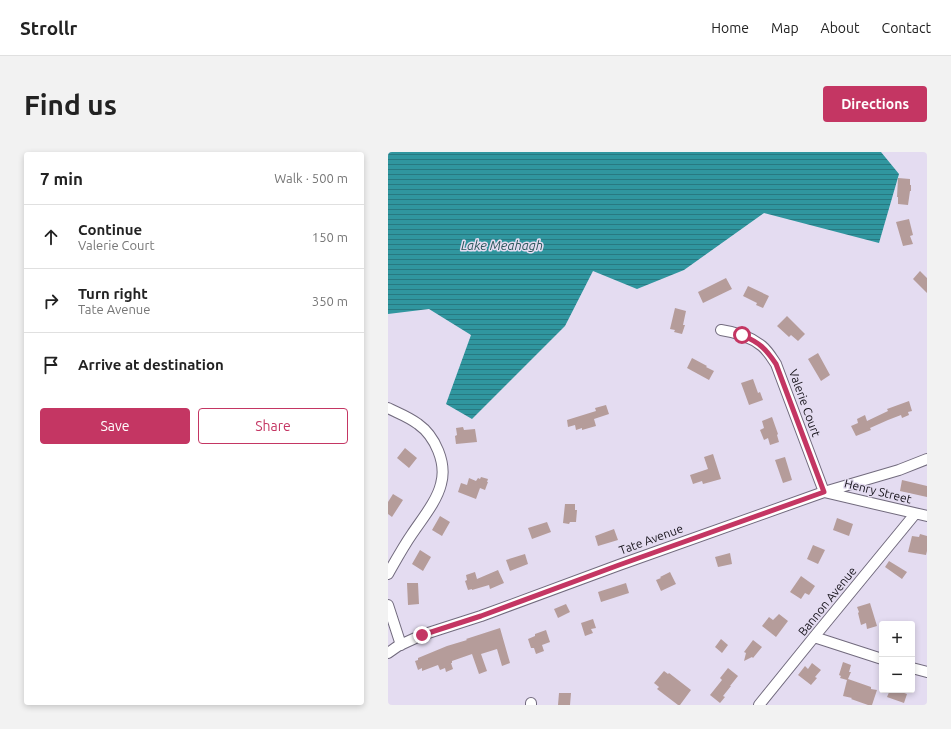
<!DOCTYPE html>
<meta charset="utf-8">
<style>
:root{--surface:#fff;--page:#f2f2f2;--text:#222;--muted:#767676;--line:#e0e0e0;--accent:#c43663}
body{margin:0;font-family:Ubuntu,sans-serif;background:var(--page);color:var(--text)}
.controls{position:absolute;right:12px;bottom:12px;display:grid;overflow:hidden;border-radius:4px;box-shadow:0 2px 6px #0003}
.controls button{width:36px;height:36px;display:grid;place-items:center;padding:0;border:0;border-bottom:1px solid var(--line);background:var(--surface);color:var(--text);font:20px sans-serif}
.stop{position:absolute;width:12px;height:12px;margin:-9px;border:3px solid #c43663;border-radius:50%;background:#fff}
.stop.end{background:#c43663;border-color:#fff;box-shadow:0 1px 4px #0008}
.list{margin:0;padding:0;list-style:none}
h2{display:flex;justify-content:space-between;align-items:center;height:52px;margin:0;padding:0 16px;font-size:17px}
h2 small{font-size:13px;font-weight:400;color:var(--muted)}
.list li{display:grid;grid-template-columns:26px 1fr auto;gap:12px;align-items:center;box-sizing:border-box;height:64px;padding:0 16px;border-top:1px solid var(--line)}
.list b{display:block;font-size:15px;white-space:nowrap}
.list p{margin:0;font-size:13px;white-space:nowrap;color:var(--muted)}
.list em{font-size:13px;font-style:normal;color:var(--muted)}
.actions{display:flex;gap:8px;padding:12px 16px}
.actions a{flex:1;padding:9px 0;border:1px solid var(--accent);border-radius:4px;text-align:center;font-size:14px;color:var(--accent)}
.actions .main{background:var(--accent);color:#fff}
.icon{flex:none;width:22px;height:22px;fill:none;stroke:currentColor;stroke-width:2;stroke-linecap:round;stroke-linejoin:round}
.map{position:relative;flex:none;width:539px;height:553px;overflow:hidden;border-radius:4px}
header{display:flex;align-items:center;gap:24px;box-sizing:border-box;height:56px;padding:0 20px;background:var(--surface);border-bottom:1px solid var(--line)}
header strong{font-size:19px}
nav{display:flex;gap:22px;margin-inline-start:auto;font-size:14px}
.intro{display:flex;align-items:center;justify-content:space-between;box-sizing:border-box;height:96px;padding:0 24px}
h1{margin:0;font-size:28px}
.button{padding:10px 18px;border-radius:4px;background:var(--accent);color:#fff;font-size:14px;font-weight:700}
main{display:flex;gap:24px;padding:0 24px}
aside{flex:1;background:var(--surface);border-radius:4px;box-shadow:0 2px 6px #0003}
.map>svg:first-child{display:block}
.water{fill:url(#water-rules)}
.building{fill:#b59c9a}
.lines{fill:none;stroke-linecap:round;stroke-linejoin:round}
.minor-casing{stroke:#726b7e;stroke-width:12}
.minor{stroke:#fff;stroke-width:10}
.route{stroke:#c43663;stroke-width:5}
.labels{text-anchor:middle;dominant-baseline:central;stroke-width:3;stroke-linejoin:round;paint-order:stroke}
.street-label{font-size:12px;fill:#151219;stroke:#e4dcf1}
.water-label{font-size:13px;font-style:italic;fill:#295559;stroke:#e4dcf1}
</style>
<header>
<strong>Strollr</strong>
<nav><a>Home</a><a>Map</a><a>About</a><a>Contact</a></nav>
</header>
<div class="intro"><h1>Find us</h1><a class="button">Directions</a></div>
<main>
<aside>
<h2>7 min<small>Walk · 500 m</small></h2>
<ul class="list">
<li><svg class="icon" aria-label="ahead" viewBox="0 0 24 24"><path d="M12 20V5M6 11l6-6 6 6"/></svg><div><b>Continue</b><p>Valerie Court</p></div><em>150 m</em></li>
<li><svg class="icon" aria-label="right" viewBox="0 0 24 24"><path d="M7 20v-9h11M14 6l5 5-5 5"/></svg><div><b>Turn right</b><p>Tate Avenue</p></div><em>350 m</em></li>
<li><svg class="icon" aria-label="arrive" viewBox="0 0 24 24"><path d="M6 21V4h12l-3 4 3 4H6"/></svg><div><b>Arrive at destination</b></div></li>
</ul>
<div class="actions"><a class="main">Save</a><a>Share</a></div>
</aside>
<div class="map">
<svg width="539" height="553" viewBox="0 0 539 553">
<defs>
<pattern id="water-rules" width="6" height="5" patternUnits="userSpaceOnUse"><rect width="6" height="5" fill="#30969f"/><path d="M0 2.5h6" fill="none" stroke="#287981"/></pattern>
</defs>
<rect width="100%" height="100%" fill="#e4dcf1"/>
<path class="water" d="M 0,0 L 493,0 L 511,22 L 491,91 L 376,61 L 296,118 L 249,137 L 205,119 L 177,174 L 84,267 L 58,252 L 83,183 L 41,157 L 0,162 Z"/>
<path class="building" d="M 510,26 L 522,27 L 522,33 L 523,33 L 523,39 L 522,39 L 520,53 L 510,52 L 510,45 L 509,45 Z
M 521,67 L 525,83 L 522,84 L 525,92 L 515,94 L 508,70 Z
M 532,119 L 539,126 L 539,141 L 525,127 Z
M 338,126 L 344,137 L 315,151 L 310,140 Z
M 360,134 L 381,144 L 375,156 L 368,153 L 369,151 L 355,144 Z
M 287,156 L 298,159 L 295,173 L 297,173 L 294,182 L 286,180 L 287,178 L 282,177 Z
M 399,164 L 417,182 L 410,189 L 403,183 L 401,185 L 389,174 Z
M 430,201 L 442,223 L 433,229 L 420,207 Z
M 304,206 L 319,214 L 318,215 L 326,219 L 321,228 L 299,216 Z
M 365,227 L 370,241 L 372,240 L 375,248 L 361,253 L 353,231 Z
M 521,249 L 524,259 L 520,260 L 521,263 L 514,266 L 513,263 L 500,268 L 482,276 L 483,278 L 468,284 L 463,274 L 470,271 L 469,267 L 477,263 L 479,269 L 500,259 L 499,257 Z
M 218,253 L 221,262 L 206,267 L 208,274 L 194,278 L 194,276 L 188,278 L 187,273 L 180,275 L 179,268 L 208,259 L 207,256 Z
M 384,265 L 390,282 L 389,283 L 391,290 L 382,293 L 380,286 L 376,288 L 372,278 L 376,276 L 374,269 Z
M 75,275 L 76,278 L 87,277 L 89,290 L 68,292 L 67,284 L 69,283 L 68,276 Z
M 17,296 L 29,306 L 21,316 L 9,306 Z
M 325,302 L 333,327 L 315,332 L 314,329 L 305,332 L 302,323 L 320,317 L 316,305 Z
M 397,305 L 404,328 L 395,331 L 387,308 Z
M 93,325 L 100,327 L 99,330 L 100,330 L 97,338 L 92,336 L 88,347 L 70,340 L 73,331 L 79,333 L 81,326 L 88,329 L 90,326 L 92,327 Z
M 514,328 L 539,334 L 539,345 L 512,339 Z
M 5,342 L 15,348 L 4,365 L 0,362 L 0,350 Z
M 177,352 L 187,352 L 187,358 L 189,358 L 188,370 L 182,370 L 181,372 L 175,371 Z
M 52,364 L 62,370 L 54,384 L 44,378 Z
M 449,366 L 465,372 L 461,384 L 445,378 Z
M 159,370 L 163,380 L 144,387 L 140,376 Z
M 226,377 L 230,388 L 210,394 L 207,384 Z
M 532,382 L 539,384 L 539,399 L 538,403 L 520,400 L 524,384 L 531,385 Z
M 425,393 L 437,398 L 430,412 L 419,407 Z
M 32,398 L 43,405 L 35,419 L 24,412 Z
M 342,401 L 344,412 L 330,415 L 327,405 Z
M 137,402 L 140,412 L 122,419 L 118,408 Z
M 501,409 L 519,420 L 514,427 L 497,415 Z
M 110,418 L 116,431 L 102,437 L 101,433 L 84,438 L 84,437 L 80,438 L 77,429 L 79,428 L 78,423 L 87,420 L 89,427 Z
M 282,420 L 288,432 L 273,439 L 268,428 L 273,426 L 272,425 Z
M 413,424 L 427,434 L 421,443 L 417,441 L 413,447 L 402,440 Z
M 19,431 L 30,431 L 31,452 L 20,453 Z
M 238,431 L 241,441 L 213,450 L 210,440 Z
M 482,451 L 489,474 L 479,477 L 478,471 L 473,473 L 470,461 L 471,460 L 469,455 Z
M 178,452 L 182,460 L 170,466 L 166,457 Z
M 391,462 L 400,469 L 388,485 L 374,474 L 381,465 L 385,468 Z
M 205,467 L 208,476 L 203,477 L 205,481 L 197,484 L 193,471 Z
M 112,476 L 122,511 L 114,514 L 109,497 L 93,502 L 99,519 L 91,522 L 85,505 L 84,502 L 64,509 L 64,511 L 63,511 L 65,517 L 58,520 L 57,516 L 52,518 L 50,513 L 34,519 L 34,516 L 30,518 L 27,509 L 30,508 L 30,506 L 59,494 L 79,488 L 78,487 Z
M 158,478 L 162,490 L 154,493 L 156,499 L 148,502 L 146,496 L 143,496 L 140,487 L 147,484 L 147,482 Z
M 333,487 L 340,493 L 334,501 L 327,495 Z
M 365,488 L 374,495 L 365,506 L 364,505 L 356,509 L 358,501 L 356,500 Z
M 455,510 L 463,513 L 461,520 L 463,520 L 460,527 L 483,535 L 483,537 L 489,538 L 484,553 L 480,553 L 463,547 L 464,546 L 455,544 L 459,528 L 452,526 L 453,524 L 451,523 Z
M 424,511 L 433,518 L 427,525 L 429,526 L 423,533 L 410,523 L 417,514 L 420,517 Z
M 340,516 L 350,524 L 342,534 L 343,534 L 335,544 L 337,545 L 332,551 L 322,543 L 334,528 L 332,526 Z
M 276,519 L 280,522 L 281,521 L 303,538 L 292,553 L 290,553 L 269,537 L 271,535 L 266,531 Z
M 502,538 L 508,538 L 519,542 L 516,551 L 499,545 Z
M 171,541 L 183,541 L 182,553 L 170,553 Z"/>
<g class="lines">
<defs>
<path id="minor" d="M 333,178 C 347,180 363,185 374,194 C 380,199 384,206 388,212 L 436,340 L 539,364
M 0,256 C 10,261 21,265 30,272 C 47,284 59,311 53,332 C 49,349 34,367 24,382 C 15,395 8,408 0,422
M 0,453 L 13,493
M 426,485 L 494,507
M 0,501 L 10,494 L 34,483 L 93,464 L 231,413 L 436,340 L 511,318 L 539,307
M 524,516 L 539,520
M 143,551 L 143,553
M 371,553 L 426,485 L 527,362"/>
</defs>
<use href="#minor" class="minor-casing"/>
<use href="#minor" class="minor"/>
</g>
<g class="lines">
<path class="route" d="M 34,483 L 93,464 L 231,413 L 436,340 L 388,212 C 377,196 372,191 354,183"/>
</g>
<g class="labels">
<g class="street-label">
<text transform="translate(417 251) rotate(70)">Valerie Court</text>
<text transform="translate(490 339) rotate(14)">Henry Street</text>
<text transform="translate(263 387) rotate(-20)">Tate Avenue</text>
<text transform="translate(439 449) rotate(-51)">Bannon Avenue</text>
</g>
<g class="water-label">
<text x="114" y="93">Lake Meahagh</text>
</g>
</g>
</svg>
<div class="controls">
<button>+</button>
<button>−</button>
</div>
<div class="stop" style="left:354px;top:183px"></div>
<div class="stop end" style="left:34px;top:483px"></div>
</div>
</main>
